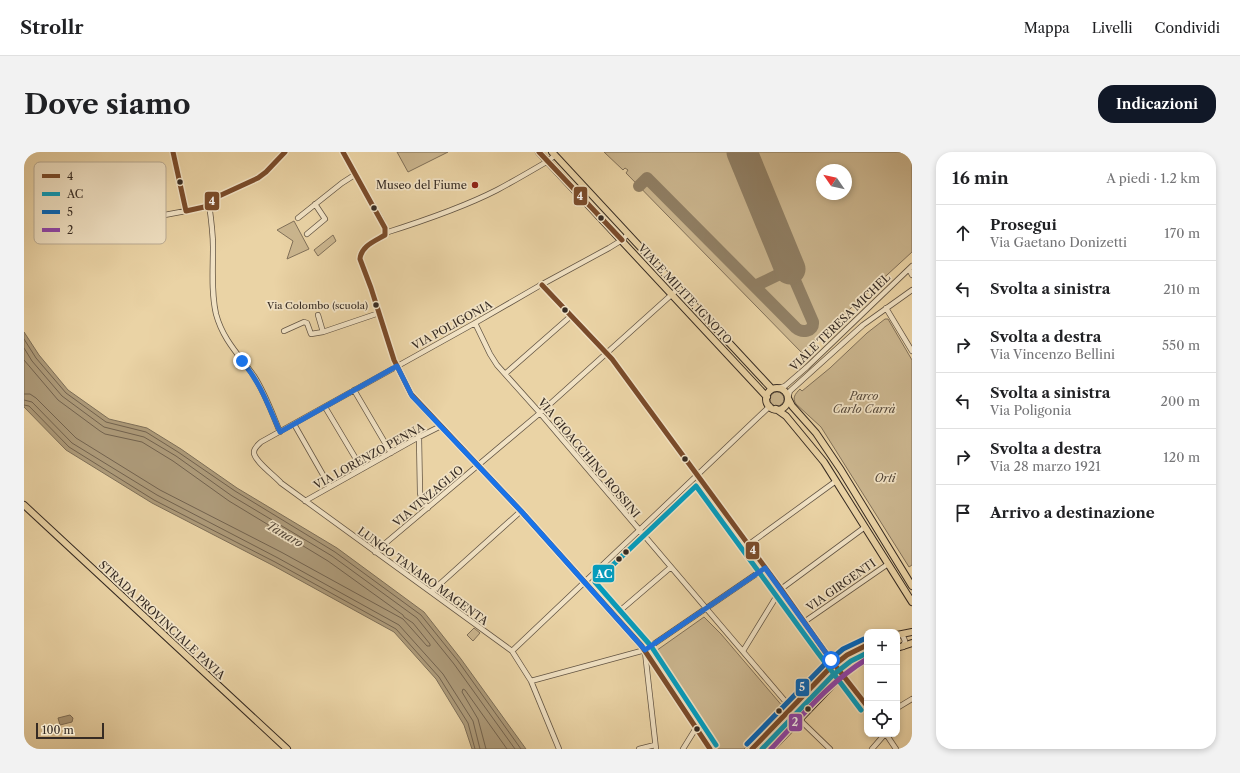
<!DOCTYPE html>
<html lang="it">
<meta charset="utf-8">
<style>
:root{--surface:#fff;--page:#f2f2f2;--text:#202124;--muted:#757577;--line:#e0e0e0;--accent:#111827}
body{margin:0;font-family:"Libre Caslon Text",serif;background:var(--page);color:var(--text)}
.controls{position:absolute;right:12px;bottom:12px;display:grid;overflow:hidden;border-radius:8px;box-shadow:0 2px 6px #0003}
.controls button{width:36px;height:36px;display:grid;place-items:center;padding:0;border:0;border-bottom:1px solid var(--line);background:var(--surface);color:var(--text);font:20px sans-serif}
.compass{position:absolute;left:792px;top:12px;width:36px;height:36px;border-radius:50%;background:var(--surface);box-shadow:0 2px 6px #0003;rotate:304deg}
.scale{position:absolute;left:12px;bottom:10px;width:68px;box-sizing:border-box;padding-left:4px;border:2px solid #362b23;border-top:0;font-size:11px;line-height:14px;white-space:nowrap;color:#362b23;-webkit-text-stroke:3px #f1e2c4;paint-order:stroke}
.stop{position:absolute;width:12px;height:12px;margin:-9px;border:3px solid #1a73e8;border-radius:50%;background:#fff}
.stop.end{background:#1a73e8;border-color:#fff;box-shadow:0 1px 4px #0008}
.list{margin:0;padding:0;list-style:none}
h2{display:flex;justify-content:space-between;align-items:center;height:52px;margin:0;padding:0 16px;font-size:17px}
h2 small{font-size:13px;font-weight:400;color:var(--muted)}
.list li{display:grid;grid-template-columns:26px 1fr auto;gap:12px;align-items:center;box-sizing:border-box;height:56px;padding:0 16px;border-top:1px solid var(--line)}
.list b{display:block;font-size:15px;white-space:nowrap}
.list p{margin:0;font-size:13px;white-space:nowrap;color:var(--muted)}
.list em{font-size:13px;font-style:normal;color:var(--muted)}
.icon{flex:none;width:22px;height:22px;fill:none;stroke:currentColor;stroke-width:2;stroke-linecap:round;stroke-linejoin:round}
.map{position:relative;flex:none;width:888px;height:597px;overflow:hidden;border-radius:16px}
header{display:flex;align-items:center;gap:24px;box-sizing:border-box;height:56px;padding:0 20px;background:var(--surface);border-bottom:1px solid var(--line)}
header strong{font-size:19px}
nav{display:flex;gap:22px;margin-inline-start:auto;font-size:14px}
.intro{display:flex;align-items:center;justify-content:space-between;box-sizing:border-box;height:96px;padding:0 24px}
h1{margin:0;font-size:28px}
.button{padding:10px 18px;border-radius:16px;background:var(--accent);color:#fff;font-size:14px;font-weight:700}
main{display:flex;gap:24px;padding:0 24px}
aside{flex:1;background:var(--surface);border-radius:16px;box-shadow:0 2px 6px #0003}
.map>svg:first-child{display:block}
.green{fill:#cbb68f;stroke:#807059;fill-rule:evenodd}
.water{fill:#ad9a79;stroke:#7d6e57}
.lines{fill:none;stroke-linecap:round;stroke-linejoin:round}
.shore{stroke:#72624e;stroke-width:1}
.taxiway{stroke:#907f64;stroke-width:12}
.runway{stroke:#907f64;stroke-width:31}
.minor-casing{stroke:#635544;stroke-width:6}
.major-casing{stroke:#362b23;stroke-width:8}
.minor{stroke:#f1e2c4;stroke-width:4.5}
.major{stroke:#ead3a5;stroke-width:6}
.bus-1-casing{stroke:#f1e2c4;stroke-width:8}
.bus-2-casing{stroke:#f1e2c4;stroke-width:8}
.bus-3-casing{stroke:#f1e2c4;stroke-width:8}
.bus-4-casing{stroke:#f1e2c4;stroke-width:8}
.bus-1{stroke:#7a4b2a;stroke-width:5}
.bus-2{stroke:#059cbd;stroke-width:5}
.bus-3{stroke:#0065bd;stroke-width:5}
.bus-4{stroke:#8e44ad;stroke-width:5}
.route{stroke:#1a73e8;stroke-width:5}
.bus-dot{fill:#362b23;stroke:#f1e2c4;stroke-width:1.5}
.poi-dot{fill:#8f2418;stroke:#f1e2c4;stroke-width:1.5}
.labels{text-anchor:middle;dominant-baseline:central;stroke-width:3.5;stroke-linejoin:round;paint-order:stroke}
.bus-label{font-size:10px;fill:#362b23;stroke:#f1e2c4;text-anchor:end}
.poi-label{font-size:11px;fill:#362b23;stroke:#f1e2c4;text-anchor:end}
.street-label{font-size:11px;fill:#362b23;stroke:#f1e2c4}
.park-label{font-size:11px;font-style:italic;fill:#544739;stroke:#f1e2c4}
.water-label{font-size:12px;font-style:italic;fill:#544738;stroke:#f1e2c4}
.key{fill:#f1e2c4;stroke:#b9ab94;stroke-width:1}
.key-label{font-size:11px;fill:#362b23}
.line-badge{stroke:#f1e2c4;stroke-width:1.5}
.badge-label{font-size:11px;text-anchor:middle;font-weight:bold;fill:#fff}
</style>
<header>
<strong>Strollr</strong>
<nav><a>Mappa</a><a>Livelli</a><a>Condividi</a></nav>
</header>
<div class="intro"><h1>Dove siamo</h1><a class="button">Indicazioni</a></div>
<main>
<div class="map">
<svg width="888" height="597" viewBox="0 0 888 597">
<rect width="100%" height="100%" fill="#ead3a5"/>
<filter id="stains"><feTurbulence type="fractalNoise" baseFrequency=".005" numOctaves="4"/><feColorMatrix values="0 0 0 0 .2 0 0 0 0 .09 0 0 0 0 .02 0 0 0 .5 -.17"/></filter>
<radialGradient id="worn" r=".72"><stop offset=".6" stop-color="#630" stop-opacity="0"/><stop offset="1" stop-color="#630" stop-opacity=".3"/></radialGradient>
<path class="green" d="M 373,0 L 424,0 L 384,20 Z
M 580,0 L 888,0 L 888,100 L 778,201 L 602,21 L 604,18 L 601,16 L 599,18 ZM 798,18 L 822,18 L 822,42 L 798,42 Z
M 270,69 L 285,97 L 263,107 L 269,89 L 253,78 Z
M 309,83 L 312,89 L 294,104 L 290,98 Z
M 861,167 L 864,167 L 888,208 L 888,413 L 885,415 L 797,275 L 772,252 C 768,246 771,242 776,237 L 778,239 L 806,216 L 843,181 Z
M746 247a7 7 0 1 1 14 0a7 7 0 1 1-14 0Z
M 680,465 L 697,482 L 760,556 L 745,570 L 745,572 L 744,574 L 722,592 L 723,594 L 720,597 L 690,597 L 629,501 Z
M 450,476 L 456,481 L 449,489 L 443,483 Z"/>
<path class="water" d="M 0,180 L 15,203 L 44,238 L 85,267 L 123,276 L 157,297 L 213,336 L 313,396 L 400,460 L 437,507 L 502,597 L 448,597 L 440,573 L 412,527 L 370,480 L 250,414 L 128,351 L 42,298 L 0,255 Z
M 46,563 L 49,566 L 48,570 L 36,573 L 34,566 Z"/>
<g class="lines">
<path class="shore" d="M 0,187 L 12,206 L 42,241 L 82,270 L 122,280 L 154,300 L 211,339 L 311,400 L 397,463 L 434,509 L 497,597
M 0,196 L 8,209 L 38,244 L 80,275 L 120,285 L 152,304 L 208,344 L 308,404 L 393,466 L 430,512 L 491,597
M 0,208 L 34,248 L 76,279 L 81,282 L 118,290 L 149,309 L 205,349 L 304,409 L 379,463 L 380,465 L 389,471 L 406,492 L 406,494 L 403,494 L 379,467 L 257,400 L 136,338 L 52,286 L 12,246 L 6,242 L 0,242
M 0,248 L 8,250 L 48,291 L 133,343 L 254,406 L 375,473 L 419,522 L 449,569 L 456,597
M 0,253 L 5,254 L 45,295 L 130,348 L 251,410 L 372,477 L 415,525 L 444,571 L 451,597
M 462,597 L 454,567 L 438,540 L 439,537 L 441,538 L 483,597"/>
<path class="taxiway" d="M 615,34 L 623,26 L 772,176 C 778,181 790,180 789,170 L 766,117 L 731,134"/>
<path class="runway" d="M 718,0 L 766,117"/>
<defs>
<path id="minor" d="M 149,0 L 162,59
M 319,0 L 358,69 L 361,76 L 361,81
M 185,52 C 187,66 189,81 189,95 C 189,117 187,140 192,162 C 199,188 215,203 230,224 C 241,241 248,261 256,280
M 274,66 L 318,31 L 332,22
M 119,67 L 178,56 L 182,54 L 195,44 L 237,24 L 242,20 L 261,0
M 361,81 L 360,84 C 351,89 335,96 336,107 L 347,136 L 370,208 L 387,242 L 497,359 L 617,493 L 686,597
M 361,81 C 399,69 438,56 473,38 C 490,29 507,19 524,9 L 531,3
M 283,82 L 301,67 L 291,52
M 885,117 L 888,123
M 518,133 L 588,207 L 757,437 L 807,508 L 843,554
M 862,156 L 888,199
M 294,163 L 299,180 L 355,161
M 451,171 L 466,202 L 473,213 L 516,261 L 767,556
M 260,179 L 280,170 L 283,171 L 287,182 L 299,180
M 481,222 L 547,164
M 755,236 L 761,234 L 783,215 L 888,114
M 330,238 L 367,301
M 764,246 L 766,239 L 839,173 L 888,138
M 301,255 L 338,317
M 270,272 L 306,335
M 395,285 L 396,341 L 398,349 L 404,356
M 281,349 L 395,285 L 417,274
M 724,393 L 812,329
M 351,400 L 516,261 L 655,136
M 407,440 L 497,359
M 591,463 L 647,415
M 780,470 L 864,412
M 878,482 L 881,489 L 879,495
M 488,499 L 746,254
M 719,499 L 757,437 L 841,375
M 621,500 L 632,597
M 507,529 L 621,498 L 741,416
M 873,556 L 888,547
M 775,567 L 806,597
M 862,582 L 872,597
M 535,597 L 507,529 L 488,499 L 257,331 C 251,324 229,308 230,300 C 230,296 234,293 237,290 L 451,171 L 515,134 L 585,96 L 598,88 L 604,82
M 615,597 L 631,593
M 659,597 L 672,576
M 848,597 L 861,582"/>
<path id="major" d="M 515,0 L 743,245
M 528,0 L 748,237
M742 247a11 11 0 1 1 22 0a11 11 0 1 1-22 0Z
M 764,246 L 768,254 L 792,281 L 817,318 L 888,434
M 752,257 L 762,264 L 800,310 L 888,450
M 0,353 L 263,597
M 873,483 L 888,480
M 873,496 L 888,491
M 728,597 L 804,518 L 823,503 L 843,493
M 747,597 L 814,527 L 828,516 L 843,507"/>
</defs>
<use href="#minor" class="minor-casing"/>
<use href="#major" class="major-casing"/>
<use href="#minor" class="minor"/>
<use href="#major" class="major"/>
<defs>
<path id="bus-1" d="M 149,0 L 162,59 L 180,55 L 195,44 L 234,26 L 242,20 L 261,0
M 319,0 L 361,76 L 361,83 C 351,89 337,94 336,107 L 347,136 L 370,208 L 387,242 L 497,359 L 617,493 L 686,597
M 515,0 L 598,88
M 518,133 L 588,207 L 757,437 L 807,508 L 843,554
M 728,597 L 804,518 L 823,503 L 843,493"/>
<path id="bus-2" d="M 692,593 L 627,494 L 571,430 L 672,334 L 794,501 L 837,558
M 738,597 L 809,523 L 827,509 L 843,501"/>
<path id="bus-3" d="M 723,592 L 800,513 L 819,497 L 840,487"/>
<path id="bus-4" d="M 747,597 C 777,565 805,530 843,507"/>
</defs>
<use href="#bus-1" class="bus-1-casing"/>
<use href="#bus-2" class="bus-2-casing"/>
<use href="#bus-3" class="bus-3-casing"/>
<use href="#bus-4" class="bus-4-casing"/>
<use href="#bus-1" class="bus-1"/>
<use href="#bus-2" class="bus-2"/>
<use href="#bus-3" class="bus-3"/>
<use href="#bus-4" class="bus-4"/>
</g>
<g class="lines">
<path class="route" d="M 218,209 C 237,232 244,253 256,280 L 373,214 L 388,244 L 497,359 L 621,498 L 741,416 L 807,508"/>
</g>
<g class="bus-dot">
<circle cx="156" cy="30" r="3.5"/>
<circle cx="350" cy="56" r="3.5"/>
<circle cx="577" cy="66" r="3.5"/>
<circle cx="352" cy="153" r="3.5"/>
<circle cx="541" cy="158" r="3.5"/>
<circle cx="661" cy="307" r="3.5"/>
<circle cx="602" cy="400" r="3.5"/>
<circle cx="595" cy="407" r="3.5"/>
<circle cx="784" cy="557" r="3.5"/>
<circle cx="755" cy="559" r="3.5"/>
<circle cx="673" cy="577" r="3.5"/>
</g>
<circle class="poi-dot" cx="451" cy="33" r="4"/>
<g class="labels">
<g class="bus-label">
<text x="344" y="153">Via Colombo (scuola)</text>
</g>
<g class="poi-label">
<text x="443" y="33">Museo del Fiume</text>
</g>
<g class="street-label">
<text transform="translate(661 142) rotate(47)">VIALE MILITE IGNOTO</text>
<text transform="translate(816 170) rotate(-44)">VIALE TERESA MICHEL</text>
<text transform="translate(428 173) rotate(-29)">VIA POLIGONIA</text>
<text transform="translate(345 304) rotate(-29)">VIA LORENZO PENNA</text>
<text transform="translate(565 306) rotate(50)">VIA GIOACCHINO ROSSINI</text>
<text transform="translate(404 344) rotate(-40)">VIA VINZAGLIO</text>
<text transform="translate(399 424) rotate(36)">LUNGO TANARO MAGENTA</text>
<text transform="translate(817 433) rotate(-35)">VIA GIRGENTI</text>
<text transform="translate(138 468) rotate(43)">STRADA PROVINCIALE PAVIA</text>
</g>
<g class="park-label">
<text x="840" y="244">Parco<tspan x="840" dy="13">Carlo Carrà</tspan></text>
<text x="861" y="326">Orti</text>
</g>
<g class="water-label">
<text transform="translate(261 382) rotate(30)">Tanaro</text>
</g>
</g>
<rect x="10" y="10" width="132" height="82" rx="6" class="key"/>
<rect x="18" y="22" width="18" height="4" fill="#7a4b2a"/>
<rect x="18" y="40" width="18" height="4" fill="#059cbd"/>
<rect x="18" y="58" width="18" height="4" fill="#0065bd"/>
<rect x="18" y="76" width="18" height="4" fill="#8e44ad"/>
<g class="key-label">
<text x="43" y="28">4</text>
<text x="43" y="46">AC</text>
<text x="43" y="64">5</text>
<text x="43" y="82">2</text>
</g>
<g class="line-badge">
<rect x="549" y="34" width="15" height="20" rx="4" fill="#7a4b2a"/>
<rect x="180" y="39" width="16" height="20" rx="4" fill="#7a4b2a"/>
<rect x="721" y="389" width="15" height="19" rx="4" fill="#7a4b2a"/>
<rect x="568" y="412" width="23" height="19" rx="4" fill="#059cbd"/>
<rect x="771" y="526" width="15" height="19" rx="4" fill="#0065bd"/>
<rect x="764" y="561" width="15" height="19" rx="4" fill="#8e44ad"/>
</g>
<g class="badge-label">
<text x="556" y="48">4</text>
<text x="188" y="53">4</text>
<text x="729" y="402">4</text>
<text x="580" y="426">AC</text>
<text x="778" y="539">5</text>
<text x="771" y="574">2</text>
</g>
<rect width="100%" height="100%" filter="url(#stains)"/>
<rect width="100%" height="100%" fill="url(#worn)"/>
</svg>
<div class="controls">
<button>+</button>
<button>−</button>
<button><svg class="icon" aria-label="locate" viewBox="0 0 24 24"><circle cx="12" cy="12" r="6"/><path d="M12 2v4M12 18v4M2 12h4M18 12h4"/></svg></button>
</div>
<svg class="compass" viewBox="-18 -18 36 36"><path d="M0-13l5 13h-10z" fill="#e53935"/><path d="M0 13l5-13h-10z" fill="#757577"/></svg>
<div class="scale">100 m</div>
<div class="stop" style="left:807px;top:508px"></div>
<div class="stop end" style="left:218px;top:209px"></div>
</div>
<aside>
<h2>16 min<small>A piedi · 1.2 km</small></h2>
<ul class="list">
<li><svg class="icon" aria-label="ahead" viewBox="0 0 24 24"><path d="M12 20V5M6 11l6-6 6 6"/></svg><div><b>Prosegui</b><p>Via Gaetano Donizetti</p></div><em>170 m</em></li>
<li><svg class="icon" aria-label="left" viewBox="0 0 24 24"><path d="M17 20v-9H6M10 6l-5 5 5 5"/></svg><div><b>Svolta a sinistra</b></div><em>210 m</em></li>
<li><svg class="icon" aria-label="right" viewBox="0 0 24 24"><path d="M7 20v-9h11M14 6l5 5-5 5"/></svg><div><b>Svolta a destra</b><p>Via Vincenzo Bellini</p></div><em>550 m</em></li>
<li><svg class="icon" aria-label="left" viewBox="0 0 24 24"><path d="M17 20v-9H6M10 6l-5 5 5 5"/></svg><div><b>Svolta a sinistra</b><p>Via Poligonia</p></div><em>200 m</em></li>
<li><svg class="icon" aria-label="right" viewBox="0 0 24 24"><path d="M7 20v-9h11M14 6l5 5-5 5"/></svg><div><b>Svolta a destra</b><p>Via 28 marzo 1921</p></div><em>120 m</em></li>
<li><svg class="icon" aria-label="arrive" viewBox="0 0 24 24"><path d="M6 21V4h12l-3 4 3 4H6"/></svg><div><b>Arrivo a destinazione</b></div></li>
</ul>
</aside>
</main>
